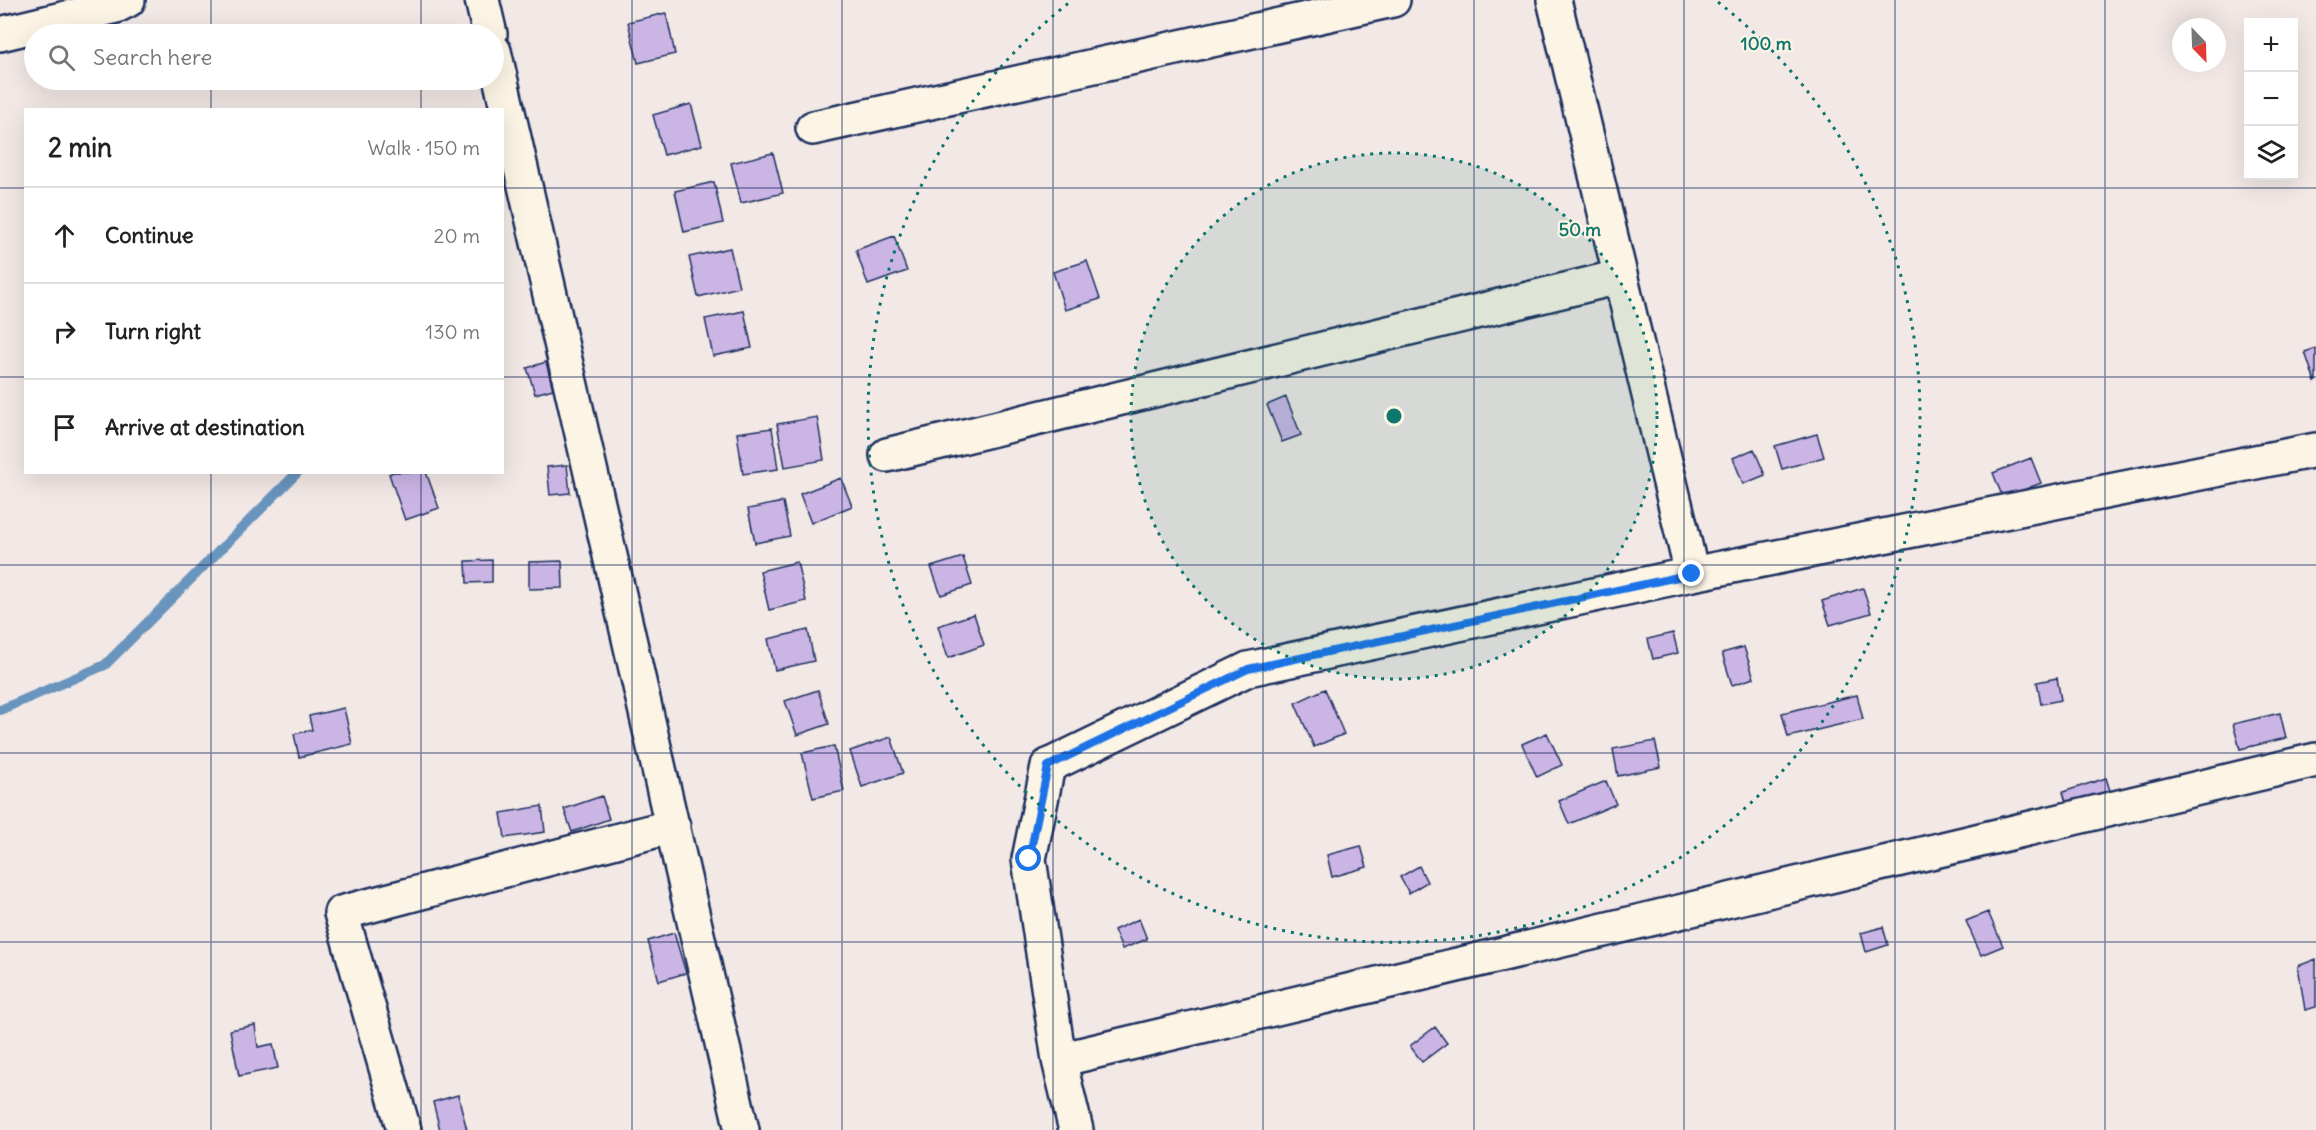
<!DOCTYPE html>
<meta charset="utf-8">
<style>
:root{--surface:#fff;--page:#f2f2f2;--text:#222;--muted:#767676;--line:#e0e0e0}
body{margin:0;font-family:Delius,sans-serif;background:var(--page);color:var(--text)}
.controls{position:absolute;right:18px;top:18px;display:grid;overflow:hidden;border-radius:0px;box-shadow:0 6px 24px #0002}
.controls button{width:54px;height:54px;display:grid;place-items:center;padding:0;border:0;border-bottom:2px solid var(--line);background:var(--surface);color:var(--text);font:30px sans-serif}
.compass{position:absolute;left:2172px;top:18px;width:54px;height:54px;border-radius:50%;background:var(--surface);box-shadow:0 6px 24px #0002;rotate:157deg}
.stop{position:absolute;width:18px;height:18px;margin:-14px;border:4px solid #1a73e8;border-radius:50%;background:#fff}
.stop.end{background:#1a73e8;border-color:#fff;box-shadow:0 2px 6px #0008}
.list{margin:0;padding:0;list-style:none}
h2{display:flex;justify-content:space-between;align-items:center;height:78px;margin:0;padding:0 24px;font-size:26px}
h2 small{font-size:20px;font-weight:400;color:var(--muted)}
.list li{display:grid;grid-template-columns:39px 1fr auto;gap:18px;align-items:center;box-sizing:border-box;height:96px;padding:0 24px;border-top:2px solid var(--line)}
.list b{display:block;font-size:22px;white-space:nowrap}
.list em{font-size:20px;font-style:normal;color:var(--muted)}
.icon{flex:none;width:33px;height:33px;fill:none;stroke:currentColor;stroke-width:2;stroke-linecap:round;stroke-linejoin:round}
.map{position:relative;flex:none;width:2316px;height:1130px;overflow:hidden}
.search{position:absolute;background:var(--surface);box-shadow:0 6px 24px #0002;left:24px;top:24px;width:480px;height:66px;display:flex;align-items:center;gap:15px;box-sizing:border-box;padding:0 21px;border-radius:33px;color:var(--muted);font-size:22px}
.panel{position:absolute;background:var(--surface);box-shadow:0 6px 24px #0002;left:24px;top:108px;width:480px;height:366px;border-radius:0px}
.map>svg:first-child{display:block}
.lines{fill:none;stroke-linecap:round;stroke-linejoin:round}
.stream{stroke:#6894bd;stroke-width:10}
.building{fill:#cbb5e5;stroke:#1b2f5e;stroke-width:1.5}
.minor-casing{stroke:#1b2f5e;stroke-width:38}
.minor{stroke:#fcf5e5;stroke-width:33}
.route{stroke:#1a73e8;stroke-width:8}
.grid{fill:none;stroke:#1b2f5e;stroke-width:1.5;stroke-opacity:0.55}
.ring{fill:none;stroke:#0f766e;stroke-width:3;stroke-dasharray:3 6}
.centre{fill:#0f766e;stroke:#fcf5e5;stroke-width:3}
.ring-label{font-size:18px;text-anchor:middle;font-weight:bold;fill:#0f766e;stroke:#fcf5e5;stroke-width:4.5;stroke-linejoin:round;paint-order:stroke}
</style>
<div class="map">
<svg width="2316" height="1130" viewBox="0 0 2316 1130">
<rect width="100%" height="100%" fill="#f2e8e5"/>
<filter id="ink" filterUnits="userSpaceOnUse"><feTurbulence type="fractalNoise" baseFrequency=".0167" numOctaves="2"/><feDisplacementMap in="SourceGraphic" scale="12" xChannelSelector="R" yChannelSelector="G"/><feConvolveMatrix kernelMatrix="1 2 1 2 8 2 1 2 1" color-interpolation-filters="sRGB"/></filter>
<g filter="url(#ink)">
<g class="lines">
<path class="stream" d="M 0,710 L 105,665 L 298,472"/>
</g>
<path class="building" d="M 666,13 L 675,54 L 638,63 L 628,22 Z
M 691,104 L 702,145 L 664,155 L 653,115 Z
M 773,153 L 783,193 L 741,203 L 731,163 Z
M 714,182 L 723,223 L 684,232 L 675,191 Z
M 894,236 L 907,271 L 868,285 L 856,250 Z
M 730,248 L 739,287 L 698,297 L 689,257 Z
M 1087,261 L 1100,299 L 1065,310 L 1053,272 Z
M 744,311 L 752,348 L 713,356 L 705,319 Z
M 2316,348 L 2316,381 L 2315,382 L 2305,352 Z
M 546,362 L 553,389 L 535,394 L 527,368 Z
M 1286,397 L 1301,435 L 1282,442 L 1267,405 Z
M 817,417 L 824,460 L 785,467 L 777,424 Z
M 772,428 L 778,469 L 743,474 L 737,433 Z
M 1817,434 L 1824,457 L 1782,469 L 1775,446 Z
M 1754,449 L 1765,475 L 1743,484 L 1733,458 Z
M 2031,458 L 2041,483 L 2003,498 L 1993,473 Z
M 567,465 L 570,493 L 550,495 L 547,467 Z
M 393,472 L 426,472 L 439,508 L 405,520 L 389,474 Z
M 841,478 L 852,506 L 811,523 L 800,494 Z
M 783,502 L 790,536 L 755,543 L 748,509 Z
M 963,557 L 972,585 L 941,595 L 931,567 Z
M 492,560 L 492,582 L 467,583 L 466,561 Z
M 562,561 L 563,588 L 529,589 L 529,562 Z
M 797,562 L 806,601 L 769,610 L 760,571 Z
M 1863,588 L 1871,613 L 1830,625 L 1822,601 Z
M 974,614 L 984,645 L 948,658 L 938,626 Z
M 808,630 L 814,661 L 775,670 L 768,639 Z
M 1673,633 L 1678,653 L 1653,659 L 1648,639 Z
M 1744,647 L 1754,678 L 1732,685 L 1722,653 Z
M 2057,678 L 2061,700 L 2041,704 L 2037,682 Z
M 1325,689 L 1344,734 L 1314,747 L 1295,703 Z
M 818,690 L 829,724 L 797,735 L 785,701 Z
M 1857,695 L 1863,719 L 1788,737 L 1782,713 Z
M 344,708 L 352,744 L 299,757 L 294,734 L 312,730 L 309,716 Z
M 2280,713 L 2286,738 L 2240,749 L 2233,724 Z
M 1547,733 L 1562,765 L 1537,777 L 1522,744 Z
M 891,737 L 903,773 L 862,787 L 850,751 Z
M 1655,741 L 1661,767 L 1618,776 L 1613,749 Z
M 834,746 L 844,791 L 813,798 L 802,753 Z
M 2106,778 L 2114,803 L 2070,816 L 2063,792 Z
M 1606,781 L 1616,804 L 1569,824 L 1559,801 Z
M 602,796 L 609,819 L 572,832 L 564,809 Z
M 542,806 L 545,832 L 505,838 L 501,813 Z
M 1361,846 L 1367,867 L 1332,877 L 1327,855 Z
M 1419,866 L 1427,882 L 1409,893 L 1400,877 Z
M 1988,912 L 2003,946 L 1981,955 L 1966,921 Z
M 1139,919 L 1147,939 L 1122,949 L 1114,930 Z
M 1883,927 L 1888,945 L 1866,952 L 1861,933 Z
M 674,933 L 686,973 L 659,981 L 648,941 Z
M 2316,959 L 2316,1007 L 2305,1010 L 2298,966 Z
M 255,1025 L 258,1047 L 273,1044 L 278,1068 L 239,1076 L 230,1030 Z
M 1435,1027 L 1447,1043 L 1422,1062 L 1410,1046 Z
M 458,1095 L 467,1130 L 440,1130 L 433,1102 Z"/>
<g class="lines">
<defs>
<path id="minor" d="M 482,0 L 490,34
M 0,34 L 116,6 L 128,0
M 494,51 L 742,1130
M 813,128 L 1393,0
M 887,455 L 1619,277
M 1692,574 L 2316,450
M 1059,1060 L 2316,760
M 404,1130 L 341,913 L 673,826
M 1076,1130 L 1059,1060 L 1029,859 L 1048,766 L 1248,669 L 1692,574 L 1554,0"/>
</defs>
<use href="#minor" class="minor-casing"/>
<use href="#minor" class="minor"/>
</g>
</g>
<g class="lines" filter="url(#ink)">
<path class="route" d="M 1029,859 L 1048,766 L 1248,669 L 1692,574"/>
</g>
<path class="grid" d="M 211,0 L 211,34M 421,0 L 421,34M 632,0 L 632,1130M 842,0 L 842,1130M 1053,0 L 1053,1130M 1263,0 L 1263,1130M 1474,0 L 1474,1130M 1684,0 L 1684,1130M 1895,0 L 1895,1130M 2105,0 L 2105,1130M 211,80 L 211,110M 421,80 L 421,110M 0,188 L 26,188M 502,188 L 2316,188M 0,377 L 26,377M 502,377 L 2316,377M 211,472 L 211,1130M 421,472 L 421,1130M 0,565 L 2316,565M 0,753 L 2316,753M 0,942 L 2316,942"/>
<circle cx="1394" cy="416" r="263" fill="#0f766e" fill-opacity=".12"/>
<g class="ring">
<circle cx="1394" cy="416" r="263"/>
<path d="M1718 2A526 526 0 1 1 1070 2"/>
</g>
<circle cx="1394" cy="416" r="9" class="centre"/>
<g class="ring-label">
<text x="1766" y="50">100 m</text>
<text x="1580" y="236">50 m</text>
</g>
</svg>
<div class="controls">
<button>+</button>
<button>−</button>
<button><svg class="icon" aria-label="layers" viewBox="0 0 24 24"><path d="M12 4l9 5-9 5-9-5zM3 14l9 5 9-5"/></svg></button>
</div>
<svg class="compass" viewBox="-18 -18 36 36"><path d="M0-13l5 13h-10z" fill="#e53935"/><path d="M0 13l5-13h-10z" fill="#767676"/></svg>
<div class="stop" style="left:1029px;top:859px"></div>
<div class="stop end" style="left:1692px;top:574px"></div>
<div class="search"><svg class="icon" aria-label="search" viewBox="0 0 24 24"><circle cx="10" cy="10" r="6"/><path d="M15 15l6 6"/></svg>Search here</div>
<section class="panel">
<h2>2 min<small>Walk · 150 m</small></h2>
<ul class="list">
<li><svg class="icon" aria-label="ahead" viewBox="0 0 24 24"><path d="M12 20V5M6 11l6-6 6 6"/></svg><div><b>Continue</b></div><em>20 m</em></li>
<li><svg class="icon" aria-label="right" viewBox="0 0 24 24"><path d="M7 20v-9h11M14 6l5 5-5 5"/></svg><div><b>Turn right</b></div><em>130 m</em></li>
<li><svg class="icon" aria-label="arrive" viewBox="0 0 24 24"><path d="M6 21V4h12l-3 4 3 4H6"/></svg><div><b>Arrive at destination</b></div></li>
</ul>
</section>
</div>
